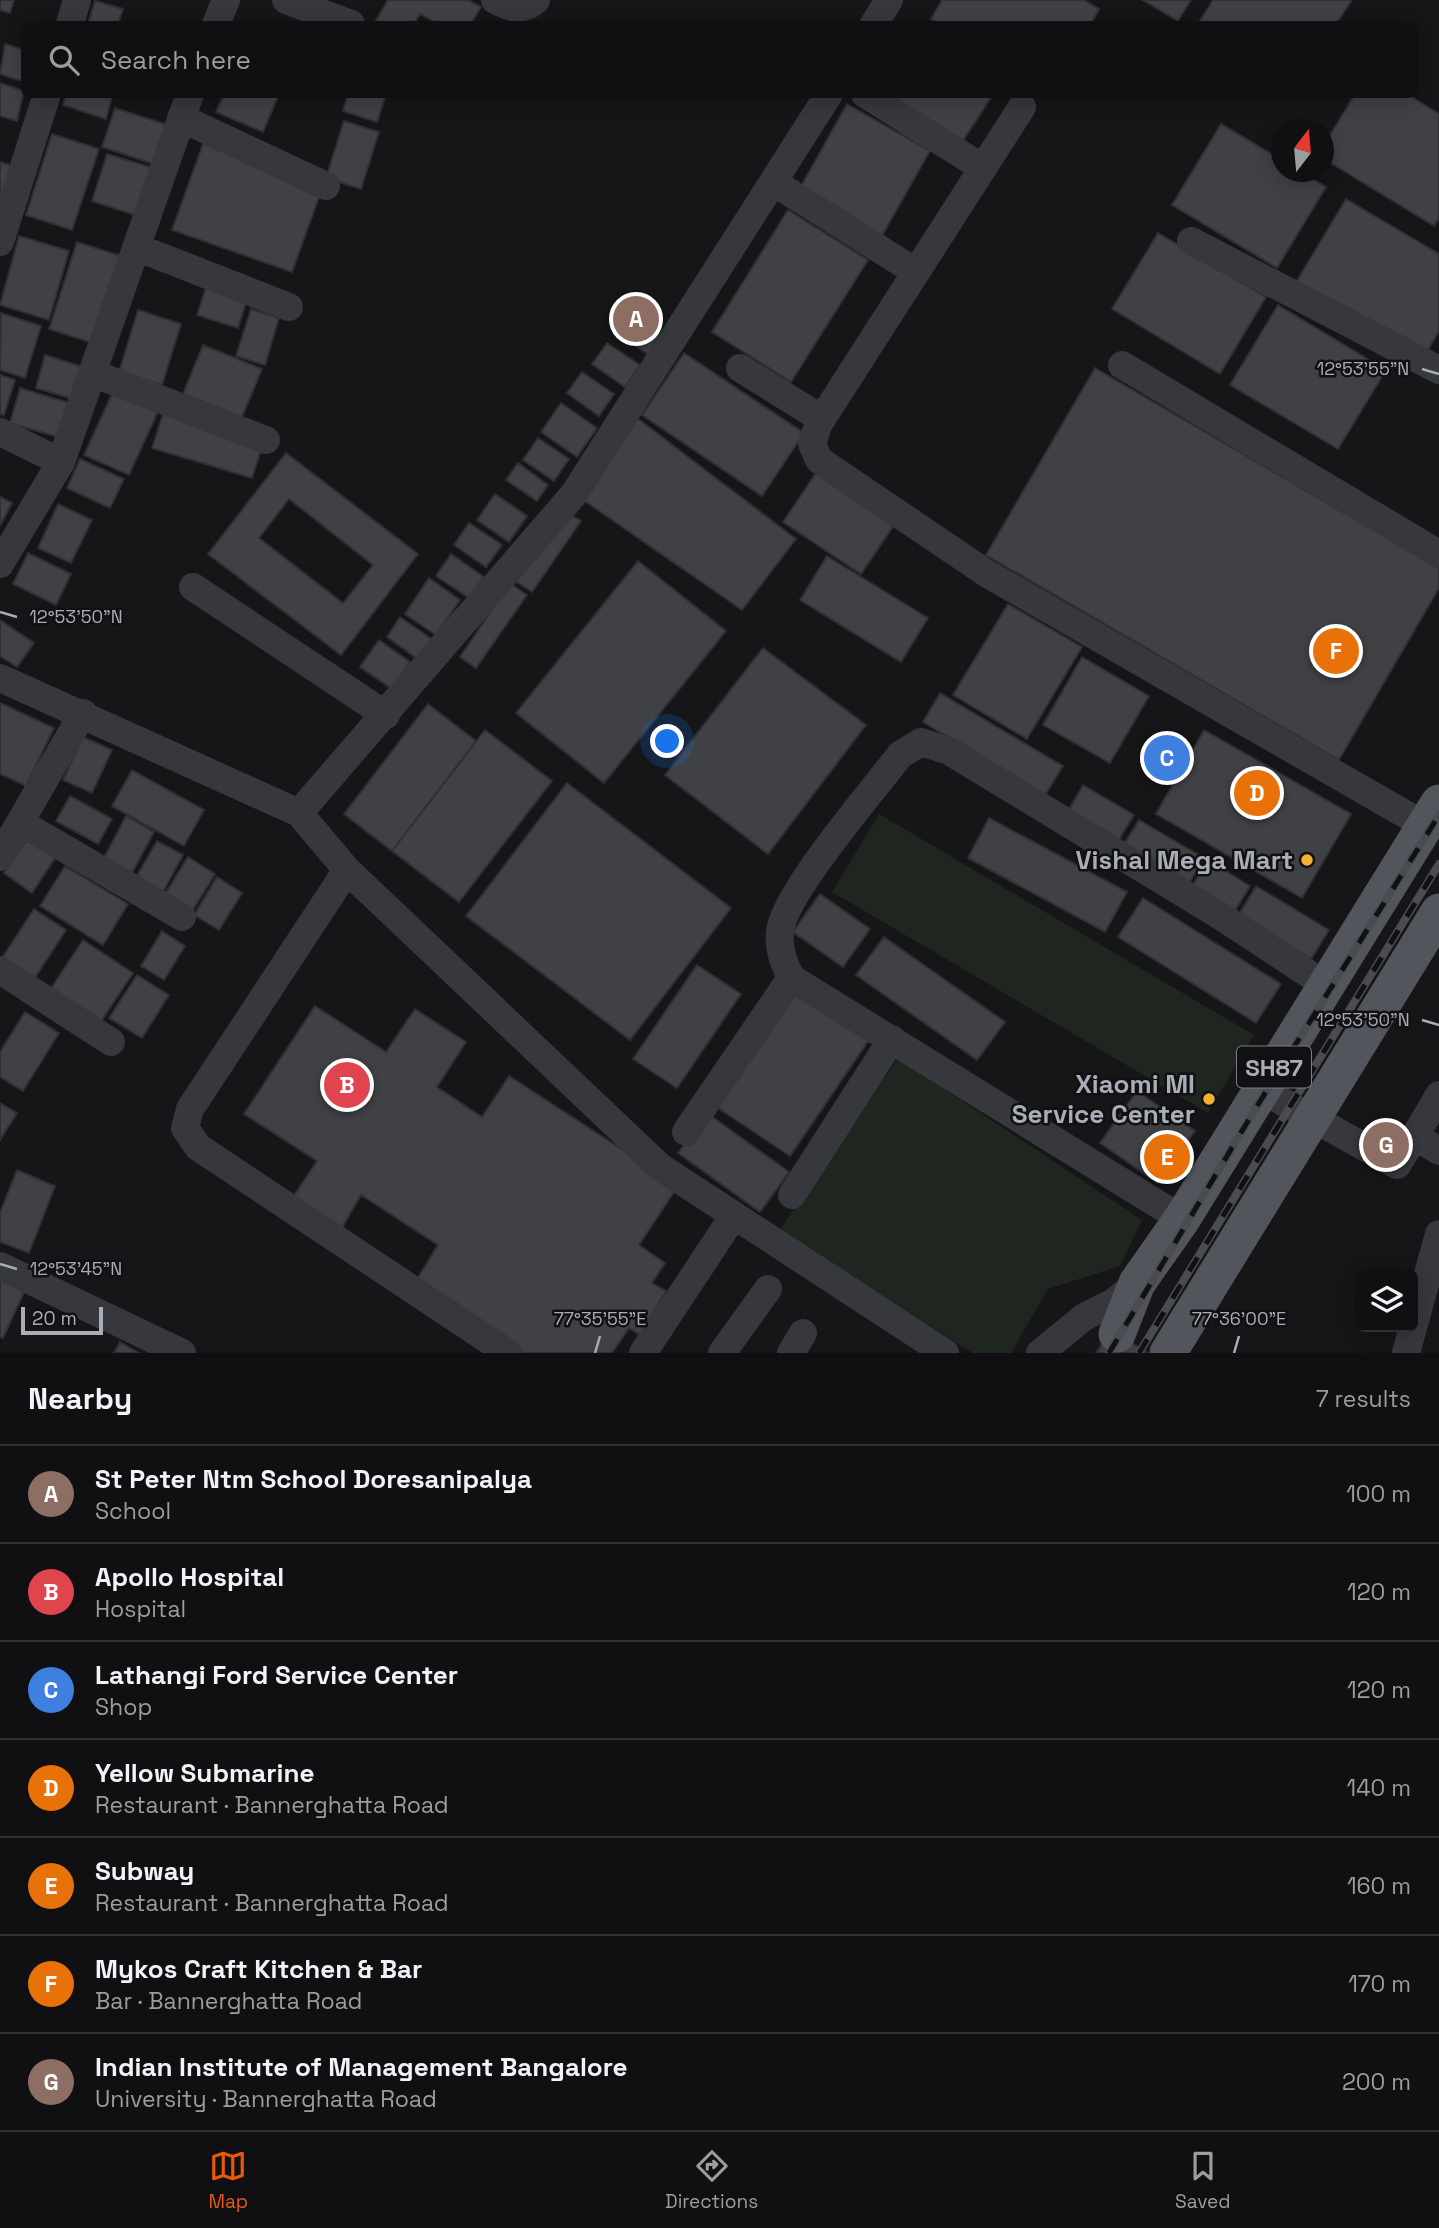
<!DOCTYPE html>
<meta charset="utf-8">
<style>
:root{--surface:#101012;--page:#19191b;--text:#f1f3f6;--muted:#9c9d9f;--line:#303032;--accent:#ea580c}
body{margin:0;font-family:"Space Grotesk",sans-serif;background:var(--page);color:var(--text)}
.controls{position:absolute;right:21px;bottom:21px;display:grid;overflow:hidden;border-radius:10px;box-shadow:0 4px 18px #0003}
.controls button{width:63px;height:63px;display:grid;place-items:center;padding:0;border:0;border-bottom:2px solid var(--line);background:var(--surface);color:var(--text);font:35px sans-serif}
.compass{position:absolute;left:1271px;top:119px;width:63px;height:63px;border-radius:50%;background:var(--surface);box-shadow:0 4px 18px #0003;rotate:16deg}
.scale{position:absolute;left:21px;bottom:18px;width:82px;box-sizing:border-box;padding-left:7px;border:4px solid #a8adb8;border-top:0;font-size:19px;line-height:24px;white-space:nowrap;color:#a8adb8;-webkit-text-stroke:5px #111113;paint-order:stroke}
.you{position:absolute;left:668px;top:742px;width:24px;height:24px;margin:-18px;border:5px solid #fff;border-radius:50%;background:#1a73e8;box-shadow:0 0 0 10px #1a73e833}
.badge{display:grid;place-items:center;width:46px;height:46px;border-radius:50%;background:var(--accent);color:#fff;font-size:23px;font-weight:700}
.pin{position:absolute;translate:-50% -50%;border:4px solid #fff;box-shadow:0 2px 7px #0006}
.list{margin:0;padding:0;list-style:none}
h2{display:flex;justify-content:space-between;align-items:center;height:91px;margin:0;padding:0 28px;font-size:30px}
h2 small{font-size:23px;font-weight:400;color:var(--muted)}
.list li{display:grid;grid-template-columns:46px 1fr auto;gap:21px;align-items:center;box-sizing:border-box;height:98px;padding:0 28px;border-top:2px solid var(--line)}
.list b{display:block;font-size:26px;white-space:nowrap}
.list p{margin:0;font-size:23px;white-space:nowrap;color:var(--muted)}
.list em{font-size:23px;font-style:normal;color:var(--muted)}
.icon{flex:none;width:38px;height:38px;fill:none;stroke:currentColor;stroke-width:2;stroke-linecap:round;stroke-linejoin:round}
.map{position:relative;flex:none;width:1439px;height:1353px;overflow:hidden}
.search{position:absolute;background:var(--surface);box-shadow:0 4px 18px #0003;left:21px;right:21px;top:21px;height:77px;display:flex;align-items:center;gap:18px;box-sizing:border-box;padding:0 24px;border-radius:10px;color:var(--muted);font-size:26px}
.sheet{height:777px;background:var(--surface)}
nav{display:flex;justify-content:space-around;align-items:center;box-sizing:border-box;height:98px;border-top:2px solid var(--line);background:var(--surface);font-size:19px;color:var(--muted)}
nav a{display:grid;justify-items:center;gap:4px}
nav .on{color:var(--accent)}
.map>svg:first-child{display:block}
.green{fill:#1e261f}
.building{fill:#404145;stroke:#303034;stroke-width:2;fill-rule:evenodd}
.lines{fill:none;stroke-linecap:round;stroke-linejoin:round}
.minor{stroke:#37383d;stroke-width:28}
.major{stroke:#53555c;stroke-width:37}
.rail-casing{stroke:#4a4c52;stroke-width:8}
.rail{stroke:#111113;stroke-width:5;stroke-dasharray:16;stroke-linecap:butt}
.ticks{fill:none;stroke:#a8adb8;stroke-width:2.5}
.poi-dot{fill:#f2b134;stroke:#111113;stroke-width:2.5}
.labels{text-anchor:middle;dominant-baseline:central;stroke-width:5;stroke-linejoin:round;paint-order:stroke}
.shield{fill:#111113;stroke:#7b7e86;stroke-width:2}
.shield-label{font-size:24px;font-weight:bold;fill:#a8adb8}
.poi-label{font-size:26px;font-weight:bold;fill:#a8adb8;stroke:#111113;text-anchor:end}
.ticks-label{font-size:18px;text-anchor:middle;fill:#a8adb8;stroke:#111113;stroke-width:5;stroke-linejoin:round;paint-order:stroke}
</style>
<div class="map">
<svg width="1439" height="1353" viewBox="0 0 1439 1353">
<rect width="100%" height="100%" fill="#161618"/>
<path class="green" d="M 879,814 L 1254,1035 L 1208,1113 L 832,892 Z
M 898,1058 L 1142,1220 L 1120,1266 L 1048,1289 L 1011,1353 L 973,1353 L 779,1231 Z"/>
<path class="building" d="M 0,0 L 14,0 L 10,13 L 0,10 Z
M 388,0 L 468,0 L 481,7 L 471,24 L 438,24 L 420,14 L 414,24 L 374,24 Z
M 942,0 L 1084,0 L 1099,9 L 1091,24 L 940,24 L 931,19 Z
M 1143,0 L 1191,0 L 1178,21 Z
M 1213,0 L 1352,0 L 1336,24 L 1198,24 Z
M 95,1 L 123,9 L 118,24 L 88,24 Z
M 5,44 L 24,50 L 24,82 L 0,74 Z
M 0,83 L 24,91 L 17,121 L 0,116 Z
M 66,94 L 113,94 L 106,119 L 63,105 Z
M 224,94 L 279,94 L 263,132 L 216,112 Z
M 348,94 L 386,94 L 377,122 L 343,111 Z
M 884,94 L 989,94 L 992,96 L 960,145 Z
M 1355,94 L 1407,94 L 1439,114 L 1439,218 L 1434,226 L 1324,159 L 1324,145 Z
M 847,104 L 930,151 L 879,241 L 796,195 Z
M 115,108 L 170,126 L 157,165 L 102,147 Z
M 344,121 L 379,132 L 361,189 L 326,178 Z
M 1221,124 L 1282,160 L 1282,172 L 1301,172 L 1326,187 L 1277,268 L 1172,205 Z
M 52,134 L 99,149 L 72,230 L 26,215 Z
M 203,144 L 323,186 L 292,272 L 172,230 Z
M 107,154 L 153,168 L 138,216 L 92,201 Z
M 0,162 L 17,167 L 0,222 Z
M 1346,199 L 1439,254 L 1439,331 L 1422,360 L 1295,284 Z
M 788,210 L 868,260 L 791,382 L 712,332 Z
M 1158,233 L 1266,297 L 1220,374 L 1112,309 Z
M 19,236 L 69,251 L 49,320 L 0,305 Z
M 77,242 L 124,257 L 96,344 L 49,329 Z
M 207,284 L 248,296 L 238,328 L 197,315 Z
M 1278,305 L 1386,370 L 1338,449 L 1230,385 Z
M 251,309 L 279,318 L 265,365 L 236,356 Z
M 138,310 L 181,324 L 162,385 L 119,372 Z
M 1,313 L 41,326 L 25,378 L 0,370 Z
M 626,314 L 661,337 L 649,355 L 614,331 Z
M 607,343 L 640,365 L 625,387 L 592,364 Z
M 203,345 L 262,369 L 242,417 L 183,394 Z
M 684,353 L 804,433 L 762,496 L 642,415 Z
M 45,355 L 83,367 L 73,399 L 36,388 Z
M 1095,368 L 1439,568 L 1439,588 L 1339,760 L 986,555 Z
M 582,372 L 614,394 L 599,416 L 567,393 Z
M 0,375 L 15,380 L 4,415 L 0,414 Z
M 116,385 L 161,405 L 129,475 L 84,455 Z
M 20,388 L 69,403 L 58,437 L 10,423 Z
M 561,403 L 597,428 L 577,457 L 541,432 Z
M 164,411 L 264,441 L 252,478 L 152,448 Z
M 637,418 L 796,539 L 742,610 L 579,497 Z
M 538,438 L 569,459 L 554,481 L 523,460 Z
M 286,453 L 418,554 L 341,655 L 208,554 ZM 289,499 L 373,565 L 343,603 L 259,538 Z
M 80,459 L 124,479 L 110,508 L 67,488 Z
M 518,463 L 548,485 L 537,501 L 506,480 Z
M 816,473 L 894,525 L 861,574 L 783,522 Z
M 495,494 L 527,516 L 509,542 L 477,520 Z
M 0,497 L 12,503 L 0,526 Z
M 58,504 L 92,520 L 71,563 L 38,548 Z
M 564,510 L 581,521 L 532,592 L 515,581 Z
M 469,523 L 502,545 L 486,567 L 454,545 Z
M 28,553 L 71,574 L 56,605 L 13,584 Z
M 451,554 L 484,577 L 469,598 L 436,576 Z
M 827,556 L 928,618 L 901,662 L 800,600 Z
M 638,561 L 726,631 L 604,783 L 516,713 Z
M 429,578 L 460,600 L 436,635 L 405,614 Z
M 510,583 L 527,595 L 476,668 L 460,657 Z
M 1008,604 L 1082,647 L 1027,739 L 953,695 Z
M 400,617 L 436,642 L 422,662 L 387,637 Z
M 0,620 L 34,643 L 17,667 L 0,656 Z
M 379,640 L 410,662 L 392,689 L 360,667 Z
M 763,648 L 866,725 L 768,854 L 665,775 Z
M 1082,657 L 1149,696 L 1110,763 L 1043,725 Z
M 940,693 L 1063,766 L 1045,795 L 923,722 Z
M 0,703 L 54,728 L 26,786 L 0,774 Z
M 428,704 L 476,741 L 392,851 L 344,814 Z
M 485,730 L 552,781 L 459,902 L 392,851 Z
M 1204,730 L 1351,814 L 1302,898 L 1156,814 Z
M 83,737 L 112,750 L 92,793 L 63,780 Z
M 132,770 L 204,810 L 184,846 L 112,806 Z
M 567,783 L 731,908 L 630,1040 L 466,916 Z
M 1083,785 L 1134,815 L 1118,841 L 1068,811 Z
M 70,796 L 112,819 L 98,844 L 56,821 Z
M 126,816 L 154,832 L 132,873 L 104,858 Z
M 989,818 L 1127,892 L 1105,932 L 968,858 Z
M 1139,820 L 1204,858 L 1188,885 L 1123,846 Z
M 29,836 L 57,855 L 32,893 L 4,873 Z
M 157,841 L 183,855 L 163,892 L 136,877 Z
M 188,857 L 215,874 L 191,913 L 164,896 Z
M 1208,860 L 1250,886 L 1233,914 L 1191,888 Z
M 65,866 L 128,904 L 103,945 L 40,906 Z
M 217,877 L 242,893 L 219,930 L 194,915 Z
M 1256,886 L 1329,930 L 1311,959 L 1238,916 Z
M 820,894 L 870,929 L 843,967 L 793,932 Z
M 1143,898 L 1281,984 L 1256,1023 L 1118,937 Z
M 34,909 L 66,930 L 34,979 L 2,958 Z
M 162,931 L 185,946 L 164,980 L 141,966 Z
M 884,937 L 1005,1022 L 977,1060 L 856,975 Z
M 83,940 L 133,973 L 100,1023 L 50,990 Z
M 697,965 L 741,994 L 677,1088 L 633,1059 Z
M 137,975 L 169,995 L 142,1038 L 109,1018 Z
M 797,986 L 871,1037 L 790,1156 L 715,1106 Z
M 315,1006 L 386,1052 L 415,1009 L 466,1042 L 437,1087 L 482,1117 L 509,1076 L 678,1186 L 639,1245 L 665,1263 L 652,1283 L 666,1291 L 640,1335 L 629,1328 L 612,1353 L 516,1353 L 414,1284 L 438,1245 L 361,1195 L 339,1233 L 291,1200 L 317,1161 L 244,1114 Z
M 25,1012 L 59,1033 L 23,1091 L 0,1077 L 0,1052 Z
M 1137,1091 L 1195,1131 L 1158,1183 L 1100,1143 Z
M 0,1103 L 17,1113 L 0,1140 Z
M 707,1113 L 789,1172 L 760,1212 L 678,1153 Z
M 17,1170 L 55,1186 L 29,1253 L 0,1242 L 0,1213 Z
M 0,1279 L 25,1290 L 3,1338 L 0,1337 Z
M 1111,1330 L 1148,1353 L 1096,1353 Z
M 120,1342 L 139,1353 L 114,1353 Z"/>
<g class="lines">
<path class="minor" d="M 286,0 L 351,24
M 495,0 C 510,8 522,12 536,0
M 70,24 L 77,0
M 216,24 L 226,0
M 874,24 L 889,0
M 865,94 L 983,168
M 1022,107 L 818,425 L 812,444 L 819,460 L 986,573 L 1424,825
M 181,118 L 326,186
M 773,182 L 916,272
M 1191,241 L 1439,370
M 0,242 L 47,94
M 136,247 L 289,307
M 1122,365 L 1439,554
M 740,368 L 822,419
M 92,373 L 266,440
M 0,432 L 61,462
M 0,564 L 61,462 L 190,94
M 193,587 L 386,715
M 0,678 L 299,813 L 574,494 L 829,94
M 299,813 L 347,870 L 660,1167 L 945,1353
M 21,823 L 182,917
M 0,857 L 83,713
M 347,870 L 190,1109 L 185,1128 L 198,1147 L 508,1353
M 0,970 L 111,1042
M 1260,1089 L 1397,1165 L 1415,1136 L 1439,1151
M 686,1132 L 791,978
M 1415,1136 L 1439,1095
M 792,1195 L 892,1039
M 1182,1219 L 791,978 C 784,963 778,949 780,932 C 782,896 874,789 900,755 L 921,742 L 949,751 L 1219,915 L 1327,986
M 0,1266 L 182,1353
M 643,1353 L 734,1215
M 722,1353 L 768,1289
M 791,1353 L 803,1333
M 1040,1353 L 1084,1317 L 1114,1302 L 1137,1283
M 1406,1353 L 1439,1234"/>
<path class="major" d="M 1117,1334 L 1137,1283 L 1182,1219 L 1439,803
M 1168,1353 L 1439,912"/>
<defs>
<path id="rail" d="M 1109,1353 L 1254,1111 L 1439,815
M 1139,1353 L 1439,864"/>
</defs>
<use href="#rail" class="rail-casing"/>
<use href="#rail" class="rail"/>
</g>
<path class="ticks" d="M 1422,369 L 1439,374M 0,612 L 17,617M 1422,1020 L 1439,1025M 0,1264 L 17,1269M 595,1353 L 600,1336M 1234,1353 L 1239,1336"/>
<g class="poi-dot">
<circle cx="1307" cy="860" r="7"/>
<circle cx="1209" cy="1099" r="7"/>
</g>
<g class="labels">
<rect class="shield" x="1237" y="1046.5" width="74" height="41" rx="5"/>
<g class="shield-label">
<text x="1274" y="1067">SH87</text>
</g>
<g class="poi-label">
<text x="1293" y="860">Vishal Mega Mart</text>
<text x="1195" y="1084">Xiaomi MI<tspan x="1195" dy="30">Service Center</tspan></text>
</g>
</g>
<g class="ticks-label">
<text x="1363" y="375">12°53'55"N</text>
<text x="76" y="623">12°53'50"N</text>
<text x="1363" y="1026">12°53'50"N</text>
<text x="76" y="1275">12°53'45"N</text>
<text x="600" y="1325">77°35'55"E</text>
<text x="1239" y="1325">77°36'00"E</text>
</g>
</svg>
<div class="controls">
<button><svg class="icon" aria-label="layers" viewBox="0 0 24 24"><path d="M12 4l9 5-9 5-9-5zM3 14l9 5 9-5"/></svg></button>
</div>
<svg class="compass" viewBox="-18 -18 36 36"><path d="M0-13l5 13h-10z" fill="#e53935"/><path d="M0 13l5-13h-10z" fill="#9c9d9f"/></svg>
<div class="scale">20 m</div>
<div class="you"></div>
<div class="pin badge" style="left:636px;top:319px;background:#8d6e63">A</div>
<div class="pin badge" style="left:347px;top:1085px;background:#e0444e">B</div>
<div class="pin badge" style="left:1167px;top:758px;background:#3f7fe0">C</div>
<div class="pin badge" style="left:1257px;top:793px;background:#e8710a">D</div>
<div class="pin badge" style="left:1167px;top:1157px;background:#e8710a">E</div>
<div class="pin badge" style="left:1336px;top:651px;background:#e8710a">F</div>
<div class="pin badge" style="left:1386px;top:1145px;background:#8d6e63">G</div>
<div class="search"><svg class="icon" aria-label="search" viewBox="0 0 24 24"><circle cx="10" cy="10" r="6"/><path d="M15 15l6 6"/></svg>Search here</div>
</div>
<section class="sheet">
<h2>Nearby<small>7 results</small></h2>
<ul class="list">
<li><span class="badge" style="background:#8d6e63">A</span><div><b>St Peter Ntm School Doresanipalya</b><p>School</p></div><em>100 m</em></li>
<li><span class="badge" style="background:#e0444e">B</span><div><b>Apollo Hospital</b><p>Hospital</p></div><em>120 m</em></li>
<li><span class="badge" style="background:#3f7fe0">C</span><div><b>Lathangi Ford Service Center</b><p>Shop</p></div><em>120 m</em></li>
<li><span class="badge" style="background:#e8710a">D</span><div><b>Yellow Submarine</b><p>Restaurant · Bannerghatta Road</p></div><em>140 m</em></li>
<li><span class="badge" style="background:#e8710a">E</span><div><b>Subway</b><p>Restaurant · Bannerghatta Road</p></div><em>160 m</em></li>
<li><span class="badge" style="background:#e8710a">F</span><div><b>Mykos Craft Kitchen &amp; Bar</b><p>Bar · Bannerghatta Road</p></div><em>170 m</em></li>
<li><span class="badge" style="background:#8d6e63">G</span><div><b>Indian Institute of Management Bangalore</b><p>University · Bannerghatta Road</p></div><em>200 m</em></li>
</ul>
</section>
<nav>
<a class="on"><svg class="icon" aria-label="map" viewBox="0 0 24 24"><path d="M3 6l6-2 6 2 6-2v14l-6 2-6-2-6 2zM9 4v14M15 6v14"/></svg>Map</a>
<a><svg class="icon" aria-label="directions" viewBox="0 0 24 24"><path d="M12 3l9 9-9 9-9-9zM9 14v-3h6M13 9l2 2-2 2"/></svg>Directions</a>
<a><svg class="icon" aria-label="saved" viewBox="0 0 24 24"><path d="M7 4h10v16l-5-4-5 4z"/></svg>Saved</a>
</nav>
